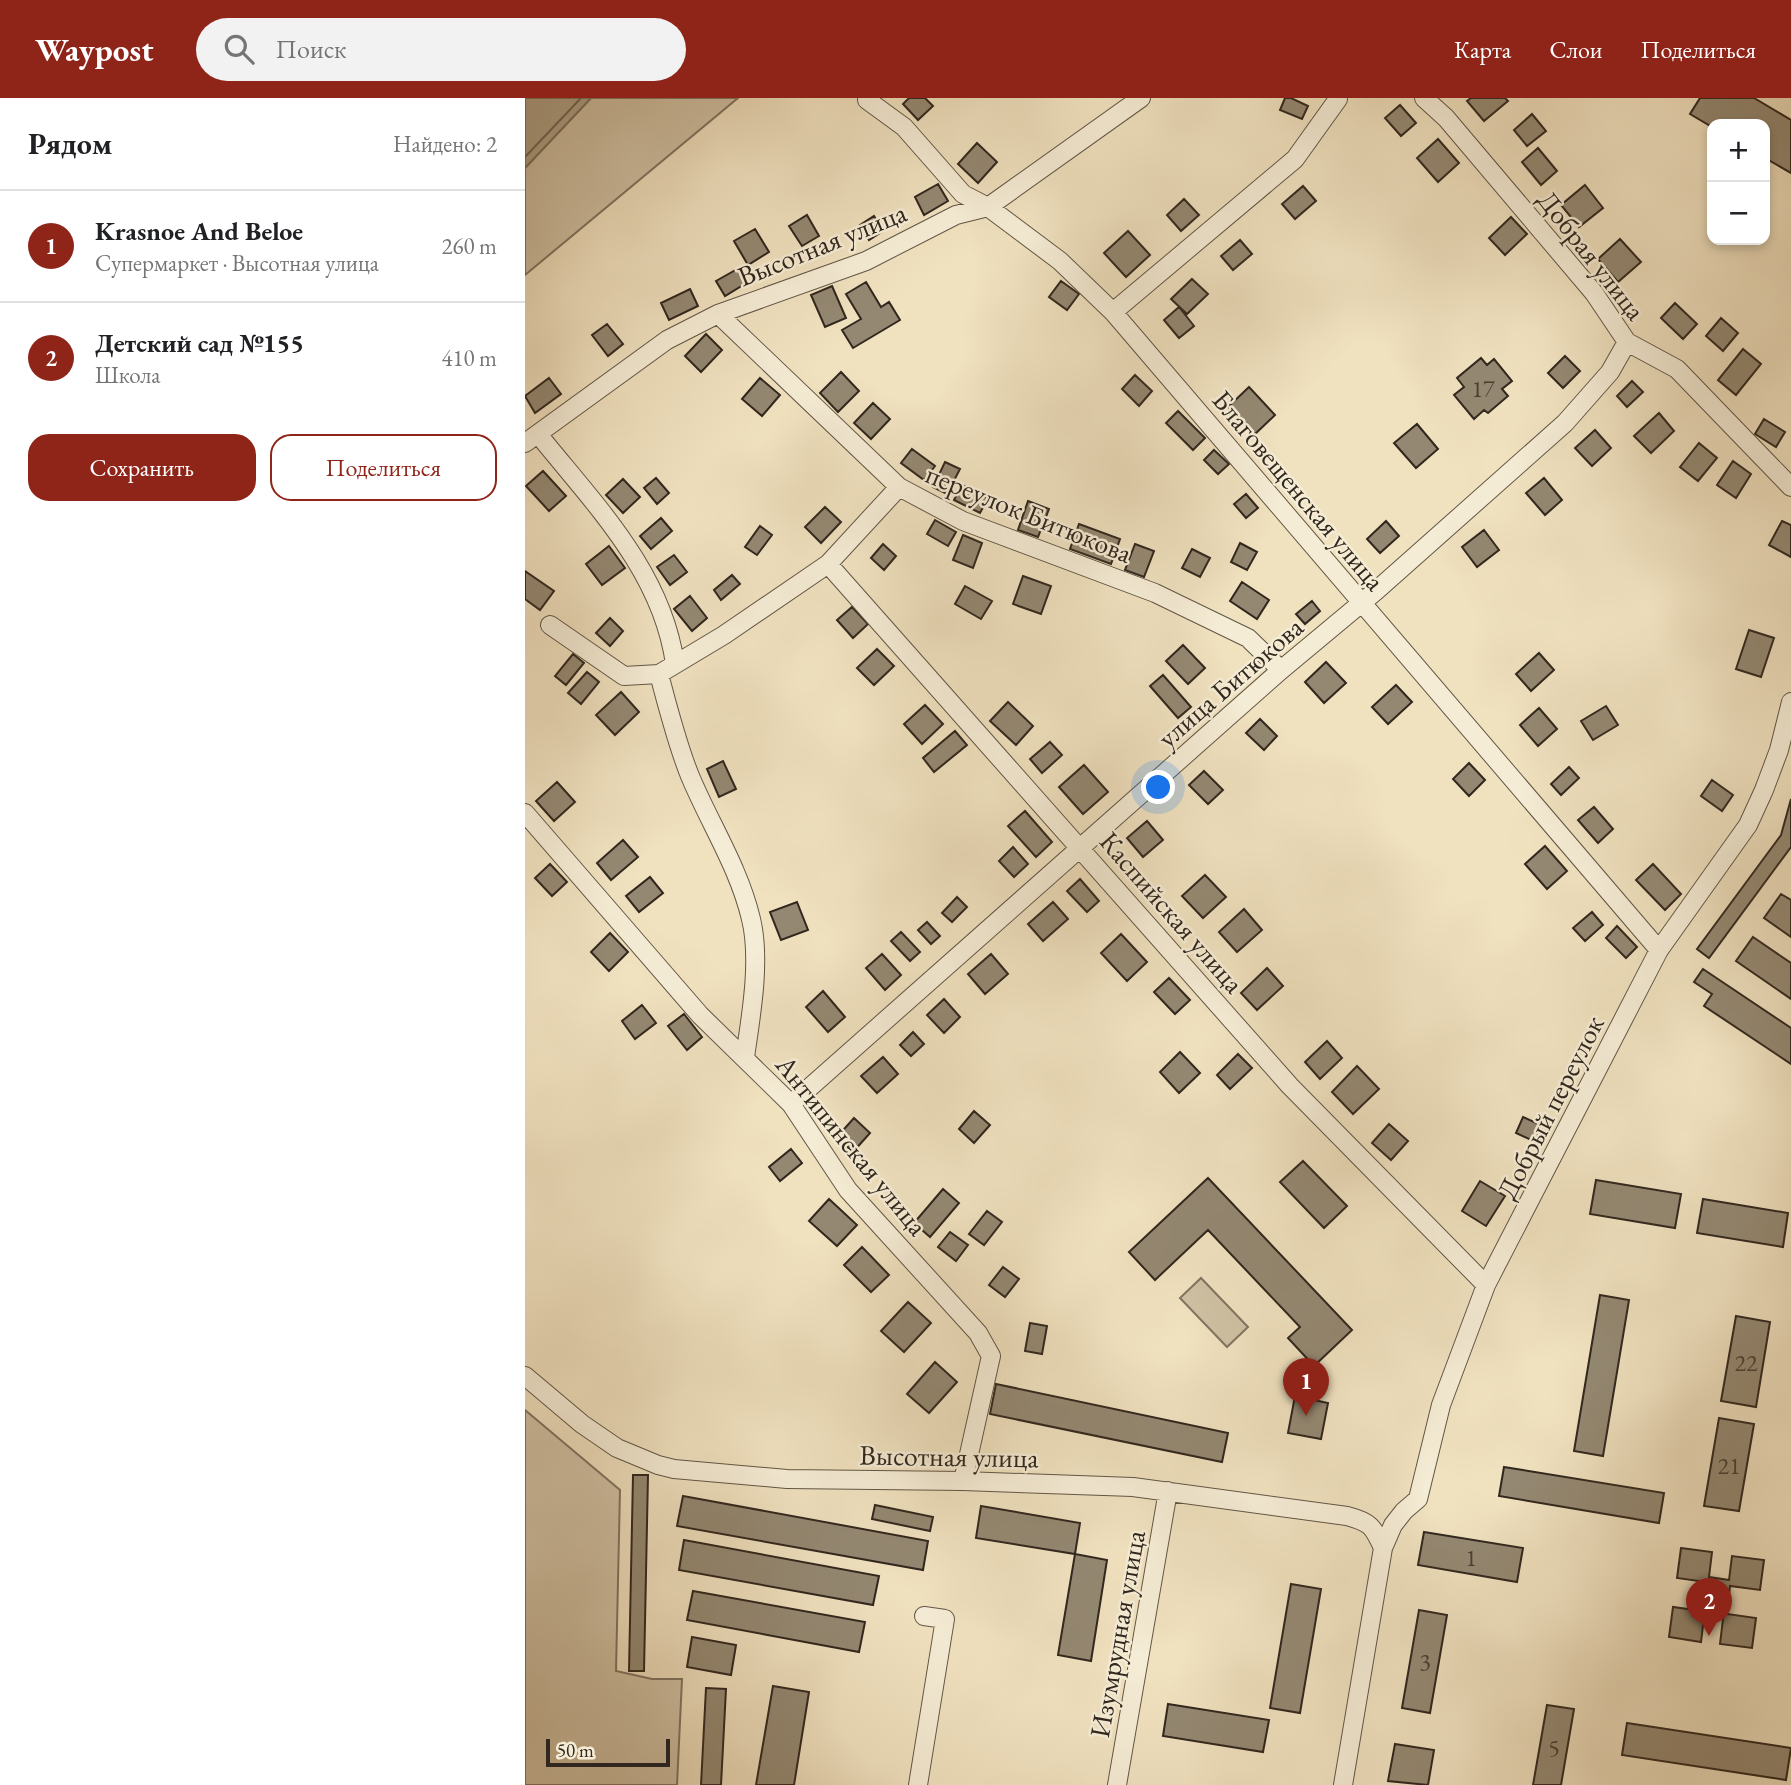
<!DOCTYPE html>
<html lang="ru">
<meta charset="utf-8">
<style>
:root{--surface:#fff;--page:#f2f2f2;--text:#202124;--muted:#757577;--line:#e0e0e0;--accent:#8f2418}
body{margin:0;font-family:"EB Garamond",serif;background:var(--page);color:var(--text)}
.controls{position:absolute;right:21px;top:21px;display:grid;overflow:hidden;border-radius:14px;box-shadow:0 4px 10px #0003}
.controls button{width:63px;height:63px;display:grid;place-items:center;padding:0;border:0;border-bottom:2px solid var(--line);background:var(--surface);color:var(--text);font:35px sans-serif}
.scale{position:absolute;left:21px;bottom:18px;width:124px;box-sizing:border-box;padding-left:7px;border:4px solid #31271e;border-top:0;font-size:19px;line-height:24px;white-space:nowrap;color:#31271e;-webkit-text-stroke:5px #f5ecd5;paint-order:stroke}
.you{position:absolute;left:634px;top:690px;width:24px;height:24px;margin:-18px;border:5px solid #fff;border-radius:50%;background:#1a73e8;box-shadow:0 0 0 10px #1a73e833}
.badge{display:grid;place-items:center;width:46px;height:46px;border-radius:50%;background:var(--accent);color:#fff;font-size:23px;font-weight:700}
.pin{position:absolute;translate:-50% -58px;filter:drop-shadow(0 2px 4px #0008)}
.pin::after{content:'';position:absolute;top:37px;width:24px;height:21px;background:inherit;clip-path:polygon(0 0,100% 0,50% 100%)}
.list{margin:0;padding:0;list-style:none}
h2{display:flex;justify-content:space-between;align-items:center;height:91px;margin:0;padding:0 28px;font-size:30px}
h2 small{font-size:23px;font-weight:400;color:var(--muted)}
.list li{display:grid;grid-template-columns:46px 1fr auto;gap:21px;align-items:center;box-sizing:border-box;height:112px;padding:0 28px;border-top:2px solid var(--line)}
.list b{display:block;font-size:26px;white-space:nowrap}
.list p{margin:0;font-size:23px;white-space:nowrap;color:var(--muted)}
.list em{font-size:23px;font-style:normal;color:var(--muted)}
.actions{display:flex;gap:14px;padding:21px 28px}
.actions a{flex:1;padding:16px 0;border:2px solid var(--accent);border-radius:21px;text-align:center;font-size:24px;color:var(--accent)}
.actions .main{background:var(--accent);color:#fff}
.icon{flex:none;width:38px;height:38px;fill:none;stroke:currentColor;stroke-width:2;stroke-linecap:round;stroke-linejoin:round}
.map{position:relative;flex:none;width:1266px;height:1687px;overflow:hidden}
header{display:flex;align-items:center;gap:42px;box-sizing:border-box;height:98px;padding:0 35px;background:var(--accent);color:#fff}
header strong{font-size:33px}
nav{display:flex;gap:38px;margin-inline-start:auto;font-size:24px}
.search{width:490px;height:63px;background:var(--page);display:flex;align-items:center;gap:18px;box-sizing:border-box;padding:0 24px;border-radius:38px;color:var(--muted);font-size:26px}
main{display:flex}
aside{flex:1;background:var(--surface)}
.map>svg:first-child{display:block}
.green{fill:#d0c1a4;stroke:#807461;stroke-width:2}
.water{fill:#afa288;stroke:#7d715e;stroke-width:2}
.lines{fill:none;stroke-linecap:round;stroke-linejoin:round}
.shore{stroke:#706453;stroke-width:2}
.building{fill:#948872;stroke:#31271e;stroke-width:2}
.minor-casing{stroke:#615646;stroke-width:20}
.minor{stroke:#f5ecd5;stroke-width:18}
.labels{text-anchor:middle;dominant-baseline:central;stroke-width:5;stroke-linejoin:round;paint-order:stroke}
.number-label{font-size:24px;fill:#4a3f33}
.street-label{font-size:28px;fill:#31271e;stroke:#f5ecd5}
</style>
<header>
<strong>Waypost</strong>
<div class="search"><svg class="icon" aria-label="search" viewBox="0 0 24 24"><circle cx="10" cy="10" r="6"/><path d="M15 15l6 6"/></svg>Поиск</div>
<nav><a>Карта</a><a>Слои</a><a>Поделиться</a></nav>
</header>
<main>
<aside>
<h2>Рядом<small>Найдено: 2</small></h2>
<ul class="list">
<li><span class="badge">1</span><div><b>Krasnoe And Beloe</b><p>Супермаркет · Высотная улица</p></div><em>260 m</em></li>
<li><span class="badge">2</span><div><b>Детский сад №155</b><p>Школа</p></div><em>410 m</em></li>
</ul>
<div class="actions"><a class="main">Сохранить</a><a>Поделиться</a></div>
</aside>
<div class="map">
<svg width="1266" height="1687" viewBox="0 0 1266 1687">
<rect width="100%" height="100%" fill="#f0e1bf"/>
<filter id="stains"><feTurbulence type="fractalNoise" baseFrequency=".00286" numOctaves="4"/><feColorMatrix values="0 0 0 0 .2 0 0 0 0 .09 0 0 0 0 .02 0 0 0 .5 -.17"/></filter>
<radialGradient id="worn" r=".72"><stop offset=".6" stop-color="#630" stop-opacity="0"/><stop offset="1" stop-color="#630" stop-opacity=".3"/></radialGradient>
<path class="green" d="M 66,0 L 213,0 L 0,177 L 0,70 Z
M 676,1180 L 723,1229 L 702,1249 L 655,1200 Z
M 0,1312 L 95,1392 L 91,1573 L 127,1581 L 157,1581 L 152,1687 L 0,1687 Z"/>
<path class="water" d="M 0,0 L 66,0 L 0,70 Z"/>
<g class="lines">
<path class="shore" d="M 0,59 L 56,0"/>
</g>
<path class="building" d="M 384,0 L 400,0 L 408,8 L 393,22 L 378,6 Z
M 760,0 L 766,0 L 783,8 L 777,21 L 755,12 Z
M 946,0 L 980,0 L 983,3 L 959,23 L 942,3 Z
M 1175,0 L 1229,0 L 1266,22 L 1266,75 L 1240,60 L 1240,26 L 1187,26 L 1187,29 L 1165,16 Z
M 875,7 L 891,25 L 876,38 L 860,20 Z
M 1007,16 L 1021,33 L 1002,48 L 989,32 Z
M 913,41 L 934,65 L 913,84 L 892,60 Z
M 452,45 L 472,64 L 453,85 L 433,66 Z
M 1013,50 L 1032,73 L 1016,87 L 997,64 Z
M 413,86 L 423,103 L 399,117 L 390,99 Z
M 1060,87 L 1078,110 L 1054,129 L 1036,107 Z
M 778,88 L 791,103 L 770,121 L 757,106 Z
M 659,101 L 674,117 L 656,133 L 642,117 Z
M 282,117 L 294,138 L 277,148 L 264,128 Z
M 349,118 L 358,133 L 344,142 L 335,127 Z
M 986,119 L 1002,136 L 980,157 L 964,140 Z
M 230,131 L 244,154 L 223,167 L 209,143 Z
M 603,133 L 625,157 L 601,179 L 579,155 Z
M 1095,141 L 1116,164 L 1093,184 L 1073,161 Z
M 715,142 L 727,156 L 708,172 L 696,158 Z
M 214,170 L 223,184 L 200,198 L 191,183 Z
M 667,181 L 683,196 L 662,216 L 646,201 Z
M 536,183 L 554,196 L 542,212 L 524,199 Z
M 341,184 L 356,209 L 364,204 L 375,222 L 328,250 L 317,232 L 336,221 L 321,196 Z
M 307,188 L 321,220 L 300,229 L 286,197 Z
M 165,191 L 173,208 L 144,222 L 136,205 Z
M 1150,205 L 1172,226 L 1158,241 L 1136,220 Z
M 654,209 L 669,228 L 654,240 L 639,222 Z
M 1196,220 L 1213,235 L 1198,253 L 1181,238 Z
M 82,226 L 98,246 L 83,258 L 67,237 Z
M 181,236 L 197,252 L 176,274 L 160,258 Z
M 1218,251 L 1236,266 L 1211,297 L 1193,282 Z
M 1040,258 L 1055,273 L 1038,290 L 1023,275 Z
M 956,260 L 962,267 L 969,261 L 987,283 L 977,291 L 983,298 L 963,315 L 959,312 L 949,321 L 929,297 L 939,289 L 932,280 Z
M 316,274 L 334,293 L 313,314 L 295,295 Z
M 610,277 L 627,293 L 614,308 L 597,291 Z
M 24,280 L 36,296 L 10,315 L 0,298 Z
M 235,280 L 255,297 L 237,318 L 217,301 Z
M 1107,283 L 1118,294 L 1102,309 L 1092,298 Z
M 724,289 L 750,317 L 729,337 L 703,309 Z
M 348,305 L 365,321 L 346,341 L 329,325 Z
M 653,313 L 680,340 L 668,352 L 641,325 Z
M 1134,315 L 1149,333 L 1126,355 L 1109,338 Z
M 1239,321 L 1260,334 L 1251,349 L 1230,336 Z
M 892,326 L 913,351 L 891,370 L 869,345 Z
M 1070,332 L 1086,350 L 1067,368 L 1050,350 Z
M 1174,345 L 1192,360 L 1173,383 L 1155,369 Z
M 387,351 L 410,368 L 399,382 L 376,365 Z
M 689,352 L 704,366 L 693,376 L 679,362 Z
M 1208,363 L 1226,376 L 1211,400 L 1192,387 Z
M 420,364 L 435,371 L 422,396 L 408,389 Z
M 18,373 L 41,398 L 24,413 L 1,388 Z
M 131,380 L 144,395 L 132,406 L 119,390 Z
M 1019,380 L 1037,402 L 1020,417 L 1001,395 Z
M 98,381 L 115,399 L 98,415 L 81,397 Z
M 437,387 L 463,400 L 455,415 L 429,402 Z
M 721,396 L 733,410 L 721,420 L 709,406 Z
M 503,403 L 524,411 L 513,439 L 493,432 Z
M 300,409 L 316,424 L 296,445 L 280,429 Z
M 136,420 L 147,433 L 126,451 L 115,438 Z
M 410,422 L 431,434 L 423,448 L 402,436 Z
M 861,423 L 874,438 L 855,455 L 842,441 Z
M 1257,423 L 1266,427 L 1266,459 L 1244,447 Z
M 554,426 L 595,441 L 586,466 L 545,451 Z
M 235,428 L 247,437 L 232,457 L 220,449 Z
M 959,432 L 974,452 L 952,469 L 937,449 Z
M 438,437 L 457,445 L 448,470 L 428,462 Z
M 715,445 L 732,454 L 722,472 L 706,464 Z
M 358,446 L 371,458 L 359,472 L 346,460 Z
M 610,446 L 629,453 L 619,479 L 600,472 Z
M 84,448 L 100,470 L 77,487 L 61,466 Z
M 667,451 L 685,460 L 675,479 L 657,470 Z
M 149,457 L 162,474 L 145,487 L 132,469 Z
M 0,473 L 29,493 L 15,512 L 0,501 Z
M 207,477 L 215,486 L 196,502 L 189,492 Z
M 498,478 L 526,488 L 516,516 L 488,506 Z
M 717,484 L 744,502 L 732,521 L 705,503 Z
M 440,488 L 467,503 L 456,521 L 430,506 Z
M 165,498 L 182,520 L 167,533 L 149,511 Z
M 787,503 L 795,513 L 780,526 L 771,516 Z
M 327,509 L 343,526 L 328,540 L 312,522 Z
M 85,520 L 98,533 L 85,548 L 71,535 Z
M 1224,532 L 1249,540 L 1236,579 L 1211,571 Z
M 658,547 L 680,570 L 663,586 L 641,563 Z
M 352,551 L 369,568 L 349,587 L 332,570 Z
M 1014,555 L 1029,572 L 1006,593 L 991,576 Z
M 48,556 L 59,565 L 41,587 L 30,578 Z
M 801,564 L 821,585 L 799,605 L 780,584 Z
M 62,574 L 74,584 L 56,606 L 43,595 Z
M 638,577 L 666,609 L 653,620 L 625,588 Z
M 871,587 L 887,604 L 863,626 L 847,609 Z
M 96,594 L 114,614 L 90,637 L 71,617 Z
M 483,604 L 508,628 L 491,647 L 465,623 Z
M 400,607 L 418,626 L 397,646 L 379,626 Z
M 1081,608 L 1093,627 L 1068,642 L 1056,623 Z
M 1014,610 L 1032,631 L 1013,648 L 995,627 Z
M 735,621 L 752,638 L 739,652 L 721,635 Z
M 430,633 L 442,647 L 409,674 L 398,660 Z
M 525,644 L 537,657 L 517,675 L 505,661 Z
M 198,663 L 211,691 L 194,699 L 182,671 Z
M 944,665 L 960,682 L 944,698 L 928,681 Z
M 559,667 L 583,694 L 558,716 L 534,689 Z
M 1044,669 L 1054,680 L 1036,697 L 1026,686 Z
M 679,673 L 698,692 L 683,706 L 664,687 Z
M 1187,682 L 1208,697 L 1197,713 L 1176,698 Z
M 32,684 L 50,704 L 29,723 L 11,703 Z
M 1266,701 L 1266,749 L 1184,860 L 1172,851 L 1256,737 Z
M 1069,709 L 1088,731 L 1073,745 L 1053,722 Z
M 500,713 L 527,744 L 511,759 L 483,728 Z
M 622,723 L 638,742 L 618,759 L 602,740 Z
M 98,742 L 113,759 L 86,782 L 72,765 Z
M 1020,748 L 1042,773 L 1022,791 L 1000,766 Z
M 488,749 L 503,766 L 489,779 L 474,763 Z
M 25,766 L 42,784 L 27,798 L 10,780 Z
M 1128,766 L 1156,796 L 1140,812 L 1111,782 Z
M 680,777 L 701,799 L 678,820 L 657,798 Z
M 125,779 L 138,795 L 114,814 L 101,798 Z
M 555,781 L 574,803 L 562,814 L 542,793 Z
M 1256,796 L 1266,802 L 1266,839 L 1239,820 Z
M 432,799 L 442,809 L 427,824 L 417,815 Z
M 272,804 L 283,832 L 256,842 L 245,814 Z
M 528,804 L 543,821 L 518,843 L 503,826 Z
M 719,811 L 737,832 L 712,854 L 694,834 Z
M 1067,814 L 1078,827 L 1060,843 L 1048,830 Z
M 402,824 L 415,838 L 406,846 L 393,832 Z
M 1092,828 L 1112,849 L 1101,860 L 1081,840 Z
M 376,834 L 395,854 L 385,863 L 366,843 Z
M 85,835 L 103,854 L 84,873 L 66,854 Z
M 596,836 L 622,864 L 602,883 L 576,855 Z
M 1228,839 L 1266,865 L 1266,901 L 1211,863 Z
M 357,856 L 376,877 L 360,892 L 341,870 Z
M 466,856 L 483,876 L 460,896 L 443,876 Z
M 742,870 L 758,888 L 732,912 L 716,895 Z
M 1178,871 L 1266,930 L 1266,966 L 1179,908 L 1187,896 L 1169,884 Z
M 644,880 L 665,902 L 650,916 L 629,894 Z
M 298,893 L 320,919 L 303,934 L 281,909 Z
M 419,901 L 435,919 L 419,935 L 402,917 Z
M 117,907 L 131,925 L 110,941 L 97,923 Z
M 159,916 L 177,939 L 162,952 L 143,928 Z
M 388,934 L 399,946 L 386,958 L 375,947 Z
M 802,943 L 817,960 L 795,981 L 780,964 Z
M 655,954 L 675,975 L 654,995 L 635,974 Z
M 713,956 L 727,970 L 705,991 L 692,977 Z
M 358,959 L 373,976 L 352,995 L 336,978 Z
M 832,968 L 854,991 L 828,1016 L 807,994 Z
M 449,1013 L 465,1027 L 449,1045 L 434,1031 Z
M 998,1019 L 1022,1030 L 1015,1046 L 991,1035 Z
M 329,1020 L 345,1035 L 328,1054 L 312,1039 Z
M 864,1026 L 883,1043 L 866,1062 L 847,1045 Z
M 266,1051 L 277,1065 L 255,1083 L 244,1069 Z
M 778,1063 L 822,1108 L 799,1130 L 755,1084 Z
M 683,1080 L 827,1232 L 789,1268 L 763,1240 L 775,1229 L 683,1132 L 630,1182 L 604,1154 Z
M 1071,1082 L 1156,1096 L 1150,1130 L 1065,1116 Z
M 955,1083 L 980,1098 L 961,1128 L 937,1113 Z
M 418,1091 L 434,1105 L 405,1139 L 389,1125 Z
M 304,1101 L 332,1127 L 312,1148 L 284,1123 Z
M 1178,1101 L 1263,1115 L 1258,1149 L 1172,1135 Z
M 462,1113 L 477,1124 L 459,1147 L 444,1136 Z
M 425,1134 L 443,1147 L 431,1163 L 413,1149 Z
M 337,1149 L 364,1177 L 346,1194 L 319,1167 Z
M 478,1169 L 494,1181 L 480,1199 L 464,1187 Z
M 1075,1197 L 1104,1202 L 1078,1358 L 1049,1353 Z
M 383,1204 L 406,1225 L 379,1254 L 356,1233 Z
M 1211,1218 L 1245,1224 L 1231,1309 L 1196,1303 Z
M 505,1225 L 522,1228 L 517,1256 L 500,1253 Z
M 410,1264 L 432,1284 L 404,1315 L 382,1296 Z
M 471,1286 L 703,1335 L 697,1364 L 465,1316 Z
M 770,1298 L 803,1305 L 796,1341 L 763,1335 Z
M 1194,1320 L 1229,1326 L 1214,1413 L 1179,1408 Z
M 979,1369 L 1139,1395 L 1134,1425 L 974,1398 Z
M 108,1377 L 123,1377 L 119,1573 L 104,1573 Z
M 158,1398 L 403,1443 L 398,1472 L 152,1428 Z
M 350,1407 L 408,1419 L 405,1433 L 347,1421 Z
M 456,1408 L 555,1425 L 550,1456 L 451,1440 Z
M 899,1434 L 998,1450 L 992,1484 L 893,1467 Z
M 159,1442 L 354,1478 L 348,1507 L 154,1472 Z
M 1156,1450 L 1187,1454 L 1184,1479 L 1204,1482 L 1207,1458 L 1239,1462 L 1235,1492 L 1205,1488 L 1202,1516 L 1231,1520 L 1227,1550 L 1195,1546 L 1198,1521 L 1179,1519 L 1176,1544 L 1144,1539 L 1148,1509 L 1177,1513 L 1181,1484 L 1152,1480 Z
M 550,1456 L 582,1462 L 566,1563 L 533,1557 Z
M 766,1486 L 796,1491 L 775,1615 L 745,1610 Z
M 168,1493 L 340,1524 L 334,1554 L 162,1522 Z
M 894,1512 L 922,1517 L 905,1615 L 877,1610 Z
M 167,1539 L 211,1547 L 206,1577 L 162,1569 Z
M 248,1588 L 284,1594 L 269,1687 L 231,1687 Z
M 181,1590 L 201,1591 L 196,1687 L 176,1687 Z
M 643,1606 L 744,1622 L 738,1654 L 638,1638 Z
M 1022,1607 L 1049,1611 L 1036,1687 L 1008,1687 Z
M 1102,1625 L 1266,1650 L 1261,1682 L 1097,1657 Z
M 870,1646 L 909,1652 L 903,1687 L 863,1683 Z"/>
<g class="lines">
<defs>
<path id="minor" d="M 899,0 L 921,20 L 1069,195 L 1102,244 L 1152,271 L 1266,389
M 342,2 L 379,29 L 438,96 L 463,109 L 535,163 L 588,214 L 1134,852
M 588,214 L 770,61 L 813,1
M 193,216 L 374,389 L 438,423 L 630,495 L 723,540 L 756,572
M 13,336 C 69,406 137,473 150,566
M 0,345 L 142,242 L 193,216 L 341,163 L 431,117 L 463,109 L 616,0
M 303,466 L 765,988 L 961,1187
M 25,527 L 99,578 L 134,576
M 0,715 L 175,917 L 266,1006 L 323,1092 L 453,1235 L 466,1258 L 438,1383
M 220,959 C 226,918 236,862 226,821 C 214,770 185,726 165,678 C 152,646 143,610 134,576 L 199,537 L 303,466 L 374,389
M 266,1006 L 756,572 L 852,492 L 1040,325 L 1085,274 L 1102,244
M 0,1278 L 57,1326 L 92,1350 L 133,1367 L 149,1371 L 262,1381 L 438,1383 L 608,1389 L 822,1418 C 845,1424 848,1428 858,1450
M 393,1687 L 420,1521 L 399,1518
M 592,1687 L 643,1393
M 818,1687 L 858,1450 L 868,1427 L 879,1413 L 893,1401 L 916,1307 L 961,1187 L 1134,852 L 1223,727 L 1239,692 L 1254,652 L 1266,604"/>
</defs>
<use href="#minor" class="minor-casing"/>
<use href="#minor" class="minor"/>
</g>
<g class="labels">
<g class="number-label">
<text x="958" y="290">17</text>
<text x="1221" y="1264">22</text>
<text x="1204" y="1367">21</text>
<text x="946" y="1459">1</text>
<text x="900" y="1563">3</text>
<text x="1029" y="1649">5</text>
</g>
<g class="street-label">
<text transform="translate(297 146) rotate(-22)">Высотная улица</text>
<text transform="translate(1067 157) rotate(52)">Добрая улица</text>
<text transform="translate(774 392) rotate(50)">Благовещенская улица</text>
<text transform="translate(504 415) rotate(22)">переулок Битюкова</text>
<text transform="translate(705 584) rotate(-41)">улица Битюкова</text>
<text transform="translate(647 814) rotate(49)">Каспийская улица</text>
<text transform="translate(1025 1009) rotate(-63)">Добрый переулок</text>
<text transform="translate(327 1047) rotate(51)">Антипинская улица</text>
<text transform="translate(424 1358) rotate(1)">Высотная улица</text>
<text transform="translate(592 1536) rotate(-80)">Изумрудная улица</text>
</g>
</g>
<rect width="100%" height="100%" filter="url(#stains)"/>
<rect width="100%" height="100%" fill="url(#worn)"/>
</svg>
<div class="controls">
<button>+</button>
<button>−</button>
</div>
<div class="scale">50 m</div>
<div class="you"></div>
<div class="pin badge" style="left:781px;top:1318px">1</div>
<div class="pin badge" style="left:1184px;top:1538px">2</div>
</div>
</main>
